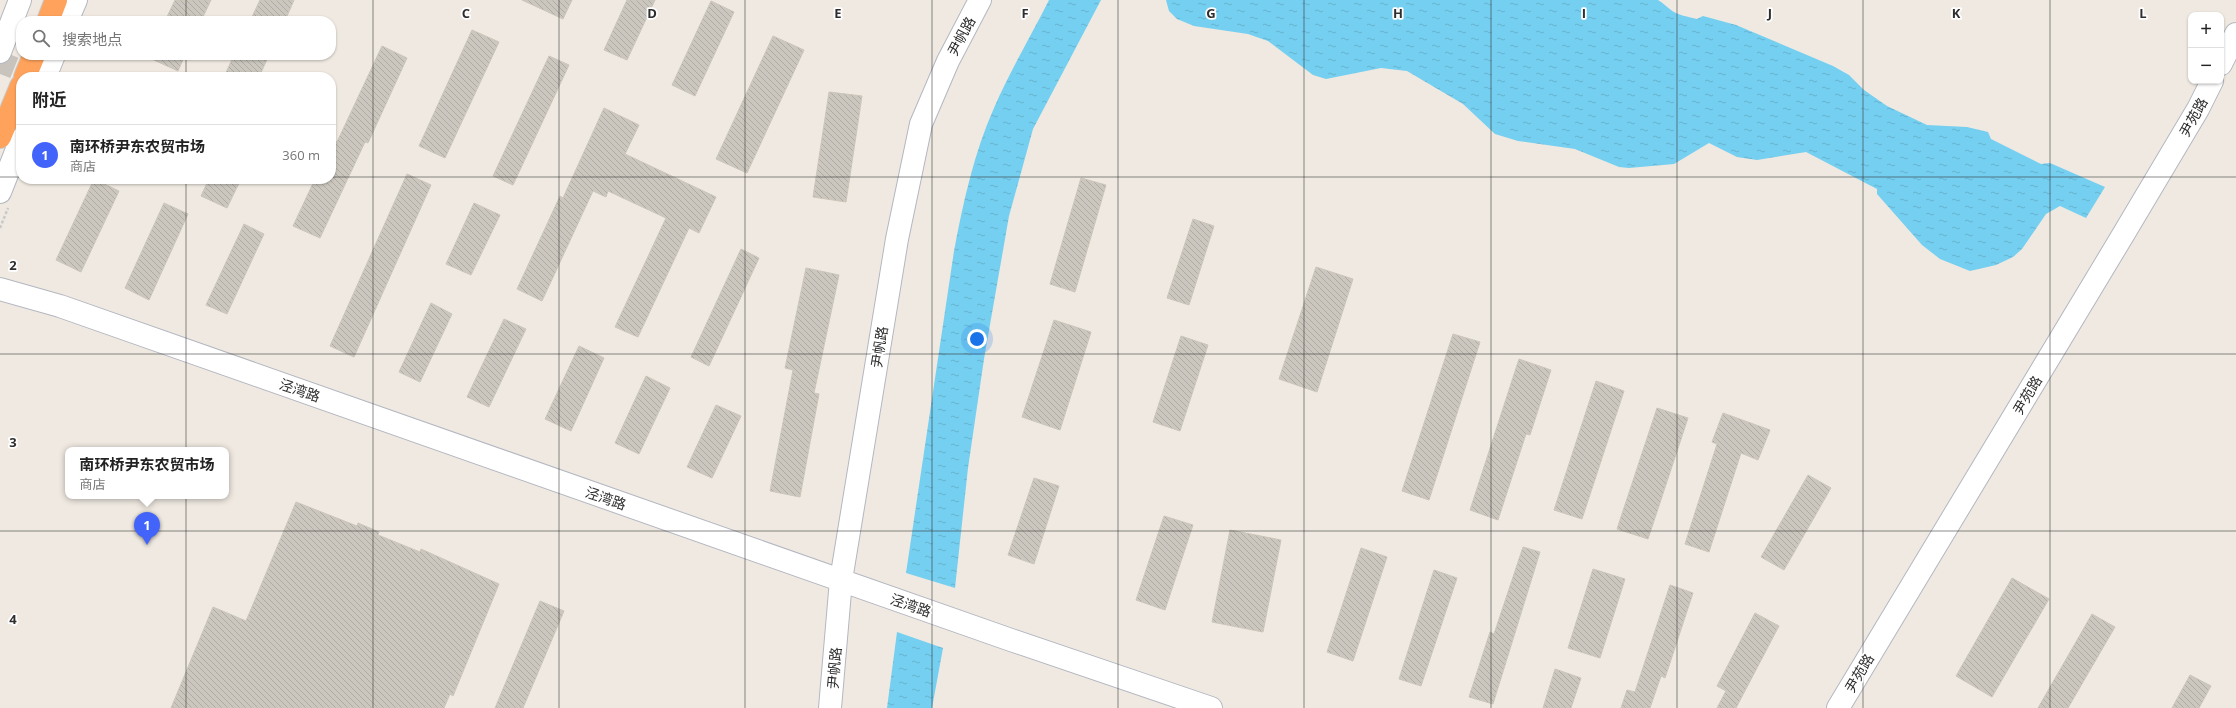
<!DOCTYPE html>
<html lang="zh">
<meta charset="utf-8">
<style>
:root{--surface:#fff;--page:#f2f2f2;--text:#222;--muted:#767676;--line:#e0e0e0;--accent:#4264fb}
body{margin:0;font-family:"Open Sans","Noto Sans SC",sans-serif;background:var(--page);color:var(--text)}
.controls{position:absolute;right:12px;top:12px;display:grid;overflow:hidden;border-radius:8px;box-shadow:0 1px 3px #0004}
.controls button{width:36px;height:36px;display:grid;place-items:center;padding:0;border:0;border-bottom:1px solid var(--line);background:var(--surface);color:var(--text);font:20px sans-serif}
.you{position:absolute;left:977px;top:339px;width:14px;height:14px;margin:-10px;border:3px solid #fff;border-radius:50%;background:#1a73e8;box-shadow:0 0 0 6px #1a73e833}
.badge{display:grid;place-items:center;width:26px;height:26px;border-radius:50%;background:var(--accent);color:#fff;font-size:13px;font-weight:700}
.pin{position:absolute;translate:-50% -33px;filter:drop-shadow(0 1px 2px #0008)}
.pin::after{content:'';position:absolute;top:21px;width:14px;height:12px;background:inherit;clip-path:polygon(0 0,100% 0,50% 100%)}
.popup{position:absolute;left:65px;top:447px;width:164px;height:52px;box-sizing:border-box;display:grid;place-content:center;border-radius:8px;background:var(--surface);filter:drop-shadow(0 1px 3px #0005);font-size:13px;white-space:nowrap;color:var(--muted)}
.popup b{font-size:15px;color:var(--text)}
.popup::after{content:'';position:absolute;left:50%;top:100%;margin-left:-8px;border:8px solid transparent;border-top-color:var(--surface)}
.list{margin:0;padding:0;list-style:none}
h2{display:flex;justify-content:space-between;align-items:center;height:52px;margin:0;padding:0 16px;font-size:17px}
h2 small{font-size:13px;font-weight:400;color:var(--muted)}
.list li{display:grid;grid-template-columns:26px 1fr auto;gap:12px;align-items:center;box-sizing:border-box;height:60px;padding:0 16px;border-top:1px solid var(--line)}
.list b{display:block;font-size:15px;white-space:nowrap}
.list p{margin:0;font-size:13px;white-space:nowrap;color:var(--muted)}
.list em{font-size:13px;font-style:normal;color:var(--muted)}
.icon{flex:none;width:22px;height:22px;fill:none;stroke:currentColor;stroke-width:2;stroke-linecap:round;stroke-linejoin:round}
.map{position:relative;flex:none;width:2236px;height:708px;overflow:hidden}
.search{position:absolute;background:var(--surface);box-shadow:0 1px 3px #0004;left:16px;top:16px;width:320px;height:44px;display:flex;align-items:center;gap:10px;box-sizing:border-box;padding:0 14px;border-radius:16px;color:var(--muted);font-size:15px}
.panel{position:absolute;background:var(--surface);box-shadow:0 1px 3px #0004;left:16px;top:72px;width:320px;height:112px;border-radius:16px}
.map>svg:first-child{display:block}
.water{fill:url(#water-ripples)}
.building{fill:url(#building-back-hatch);stroke:#cbc5ba}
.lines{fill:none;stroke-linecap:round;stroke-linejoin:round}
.highway-tunnel{stroke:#c8c4bd;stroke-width:22;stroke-dasharray:22 11;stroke-linecap:butt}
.secondary-casing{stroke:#b4b7c1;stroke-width:24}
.highway-casing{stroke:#c9c9c9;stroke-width:24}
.path{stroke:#c9c9c9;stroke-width:2.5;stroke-dasharray:3 2;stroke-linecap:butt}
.secondary{stroke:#fff;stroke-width:22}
.highway{stroke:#ffa35c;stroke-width:22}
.grid{fill:none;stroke:#2e2e2e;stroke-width:1;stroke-opacity:0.55}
.labels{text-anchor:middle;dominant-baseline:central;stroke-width:3.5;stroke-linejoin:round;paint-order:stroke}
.street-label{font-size:14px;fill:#2e2e2e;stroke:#fff}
.grid-label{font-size:13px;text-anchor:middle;font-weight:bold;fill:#2e2e2e;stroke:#fff;stroke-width:3.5;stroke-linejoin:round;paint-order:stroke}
</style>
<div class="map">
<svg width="2236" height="708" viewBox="0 0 2236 708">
<defs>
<pattern id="water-ripples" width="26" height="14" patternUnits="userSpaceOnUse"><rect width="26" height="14" fill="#75cff0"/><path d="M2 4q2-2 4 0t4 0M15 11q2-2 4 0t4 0" fill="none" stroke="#66b2ce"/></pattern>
<pattern id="building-back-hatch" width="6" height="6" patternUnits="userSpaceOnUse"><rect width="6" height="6" fill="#cbc7bf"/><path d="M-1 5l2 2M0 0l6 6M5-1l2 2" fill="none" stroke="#afaba4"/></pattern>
</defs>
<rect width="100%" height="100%" fill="#efe9e1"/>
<path class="water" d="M 1049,0 L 1101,0 L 1033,129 L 1009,216 L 984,359 L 968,468 L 955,588 L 906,573 L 954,251 C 963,203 974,153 994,108 C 1010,71 1031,36 1049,0 Z
M 1166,0 L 1658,0 C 1663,3 1666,6 1671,10 C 1677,15 1689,17 1697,19 L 1703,16 L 1736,25 L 1833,66 L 1849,75 L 1864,90 L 1887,106 L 1927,125 L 1967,127 L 1988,132 L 1991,139 L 2041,164 L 2050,163 L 2105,187 L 2086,218 L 2060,206 L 2046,214 L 2022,249 L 2013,257 L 1996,265 L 1970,271 L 1940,259 L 1922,245 L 1877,194 L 1877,189 L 1806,152 L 1757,160 L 1737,157 L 1709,143 L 1674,164 L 1629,168 L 1619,167 L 1575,149 L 1518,141 L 1495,134 L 1463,104 L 1407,71 L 1381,68 L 1326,79 L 1313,75 L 1268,41 L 1248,34 L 1194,26 L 1177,19 L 1169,11 Z
M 897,632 L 943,648 L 932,708 L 887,708 Z"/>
<path class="building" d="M 175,0 L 211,0 L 201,21 L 165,21 Z
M 260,0 L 294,0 L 285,21 L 250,21 Z
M 522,0 L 572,0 L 563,19 Z
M 627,0 L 655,0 L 627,60 L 604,50 Z
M 711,1 L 734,12 L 695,96 L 672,85 Z
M 472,30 L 499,42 L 445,158 L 419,146 Z
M 773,36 L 804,50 L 747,173 L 716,159 Z
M 382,46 L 407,58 L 368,143 L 365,142 L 320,238 L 293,226 L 315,179 L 331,179 L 331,139 L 337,142 Z
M 143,55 L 185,55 L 178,71 Z
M 234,55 L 269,55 L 259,77 L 224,77 Z
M 549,56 L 569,65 L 513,185 L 493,176 Z
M 829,92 L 862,96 L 846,202 L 813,197 Z
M 604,108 L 639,125 L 625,154 L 716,197 L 699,233 L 689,228 L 638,337 L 615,327 L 666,218 L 608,191 L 606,197 L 593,191 L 542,301 L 517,289 L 560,196 L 563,198 Z
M 407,174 L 431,185 L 354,357 L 330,346 Z
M 1081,178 L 1106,185 L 1075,292 L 1050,284 Z
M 94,179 L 119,191 L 81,272 L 56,260 Z
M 209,179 L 241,179 L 227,208 L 201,196 Z
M 164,203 L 188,214 L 149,300 L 125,288 Z
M 474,203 L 500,215 L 471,275 L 446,264 Z
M 1193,219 L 1214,226 L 1189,305 L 1167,298 Z
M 244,224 L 264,234 L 227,314 L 206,305 Z
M 741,249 L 759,258 L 709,366 L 691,357 Z
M 1316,267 L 1353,279 L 1317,392 L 1279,379 Z
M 806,268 L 839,275 L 814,393 L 819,394 L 800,497 L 770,491 L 793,370 L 785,368 Z
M 431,303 L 452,314 L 420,382 L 399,372 Z
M 504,319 L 526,329 L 489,407 L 467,397 Z
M 1054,320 L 1091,332 L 1060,430 L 1022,417 Z
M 1453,334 L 1480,342 L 1429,500 L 1402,491 Z
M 1181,336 L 1208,345 L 1180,431 L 1153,422 Z
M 579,346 L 604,358 L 571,431 L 545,419 Z
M 1519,359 L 1551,370 L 1530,435 L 1526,434 L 1498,520 L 1470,510 Z
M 646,376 L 670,388 L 639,454 L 615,443 Z
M 1596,381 L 1624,391 L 1582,519 L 1554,510 Z
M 716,405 L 741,416 L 712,478 L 687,467 Z
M 1657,408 L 1688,418 L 1648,539 L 1617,529 Z
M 1723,413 L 1770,430 L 1758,460 L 1741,453 L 1709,552 L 1685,544 L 1717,444 L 1712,442 Z
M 1808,475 L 1831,488 L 1784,570 L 1761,557 Z
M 1034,478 L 1059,486 L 1034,564 L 1008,555 Z
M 296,502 L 357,526 L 358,523 L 379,532 L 378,535 L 420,552 L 421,549 L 499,584 L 453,696 L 450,694 L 444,708 L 171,708 L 213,607 L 246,621 Z
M 1164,516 L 1193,525 L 1165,610 L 1136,600 Z
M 1230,530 L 1281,540 L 1263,632 L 1212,622 Z
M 1523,547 L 1540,552 L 1493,704 L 1469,697 L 1490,632 L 1494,634 Z
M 1361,548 L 1387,557 L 1353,661 L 1327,652 Z
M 1593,569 L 1625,579 L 1600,658 L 1568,648 Z
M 1434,570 L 1457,578 L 1421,686 L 1399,679 Z
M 2012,578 L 2049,599 L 1992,697 L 1956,676 Z
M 1670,585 L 1693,593 L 1665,678 L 1661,676 L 1650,708 L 1621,708 L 1627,690 L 1635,692 Z
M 540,601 L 564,611 L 523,708 L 495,708 Z
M 1755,613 L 1779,626 L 1736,708 L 1717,708 L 1726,691 L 1717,686 Z
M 2092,614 L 2115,627 L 2068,708 L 2038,708 Z
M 1555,669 L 1581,678 L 1571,708 L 1543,708 Z
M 2190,675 L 2211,686 L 2199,708 L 2172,708 Z"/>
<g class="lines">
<path class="highway-tunnel" d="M 0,74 L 16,34"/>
<defs>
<path id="secondary" d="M 67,21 L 76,0
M 0,52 L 20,0
M 2221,64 L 2236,34
M 45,77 L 54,55
M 0,192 L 21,139
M 0,289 L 60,306 L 1011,640 L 1211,708
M 830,708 L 841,580 L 897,239 L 921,124 L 948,61 L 980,0
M 1838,708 L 2123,235 L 2198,109 L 2212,81"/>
<path id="highway" d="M 48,21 L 56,0
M 25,77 L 34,55
M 0,137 L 21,86"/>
</defs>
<use href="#secondary" class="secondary-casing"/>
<use href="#highway" class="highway-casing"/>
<path class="path" d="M 0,228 L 8,208"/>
<use href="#secondary" class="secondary"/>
<use href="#highway" class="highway"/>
</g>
<path class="grid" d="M 186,0 L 186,21M 373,0 L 373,708M 559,0 L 559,708M 745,0 L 745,708M 932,0 L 932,708M 1118,0 L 1118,708M 1304,0 L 1304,708M 1491,0 L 1491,708M 1677,0 L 1677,708M 1863,0 L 1863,708M 2050,0 L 2050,708M 186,55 L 186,77M 0,177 L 21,177M 331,177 L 2236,177M 186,179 L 186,708M 0,354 L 2236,354M 0,531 L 2236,531"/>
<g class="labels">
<g class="street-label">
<text transform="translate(961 36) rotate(-62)">尹帆路</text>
<text transform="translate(2193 117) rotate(-61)">尹苑路</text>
<text transform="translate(879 347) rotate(-81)">尹帆路</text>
<text transform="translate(300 390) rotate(19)">泾湾路</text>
<text transform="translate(2027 395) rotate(-59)">尹苑路</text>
<text transform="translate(606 498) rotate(19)">泾湾路</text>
<text transform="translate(911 605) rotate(19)">泾湾路</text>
<text transform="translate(834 668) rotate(-85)">尹帆路</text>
<text transform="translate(1859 673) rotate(-59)">尹苑路</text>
</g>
</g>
<g class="grid-label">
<text x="466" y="18">C</text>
<text x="652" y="18">D</text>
<text x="838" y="18">E</text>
<text x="1025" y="18">F</text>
<text x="1211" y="18">G</text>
<text x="1398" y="18">H</text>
<text x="1584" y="18">I</text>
<text x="1770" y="18">J</text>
<text x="1956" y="18">K</text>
<text x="2143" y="18">L</text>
<text x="13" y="270">2</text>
<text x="13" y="447">3</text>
<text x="13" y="624">4</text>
</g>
</svg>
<div class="controls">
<button>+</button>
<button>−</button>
</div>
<div class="you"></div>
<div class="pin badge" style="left:147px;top:545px">1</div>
<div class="popup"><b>南环桥尹东农贸市场</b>商店</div>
<div class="search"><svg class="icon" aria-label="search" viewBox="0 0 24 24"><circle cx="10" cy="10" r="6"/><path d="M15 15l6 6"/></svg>搜索地点</div>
<section class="panel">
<h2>附近<small></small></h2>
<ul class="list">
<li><span class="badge">1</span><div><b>南环桥尹东农贸市场</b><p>商店</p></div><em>360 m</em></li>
</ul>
</section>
</div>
